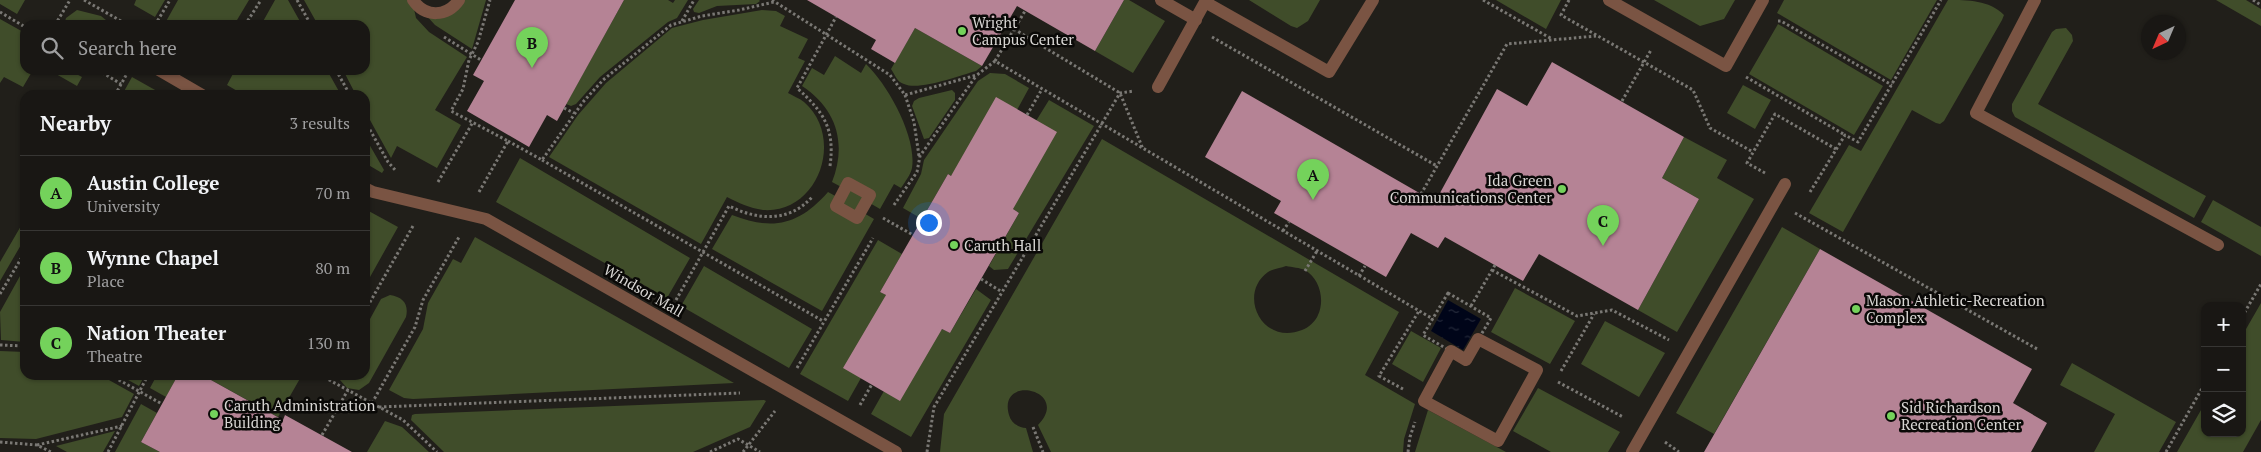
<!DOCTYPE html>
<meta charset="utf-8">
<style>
:root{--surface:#191714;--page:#262422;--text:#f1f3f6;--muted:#9f9fa0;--line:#373634;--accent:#74d25b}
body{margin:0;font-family:"PT Serif",serif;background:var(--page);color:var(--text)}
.controls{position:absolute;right:15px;bottom:15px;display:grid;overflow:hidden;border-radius:10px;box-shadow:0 1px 4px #0004}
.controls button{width:45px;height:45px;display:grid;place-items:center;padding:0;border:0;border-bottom:1px solid var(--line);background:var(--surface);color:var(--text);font:25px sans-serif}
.compass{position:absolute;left:2141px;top:15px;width:45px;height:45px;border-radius:50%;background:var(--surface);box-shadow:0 1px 4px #0004;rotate:224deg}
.you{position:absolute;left:928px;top:222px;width:18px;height:18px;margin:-12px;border:4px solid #fff;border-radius:50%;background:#1a73e8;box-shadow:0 0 0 8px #1a73e833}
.badge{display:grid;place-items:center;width:32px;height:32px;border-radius:50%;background:var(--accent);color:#111;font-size:16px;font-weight:700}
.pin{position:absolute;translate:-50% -41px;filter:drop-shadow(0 1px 2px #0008)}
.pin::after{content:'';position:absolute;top:26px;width:18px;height:15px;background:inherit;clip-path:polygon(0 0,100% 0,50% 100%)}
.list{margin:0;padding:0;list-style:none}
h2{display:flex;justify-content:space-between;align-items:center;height:65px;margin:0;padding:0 20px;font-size:21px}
h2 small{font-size:16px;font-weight:400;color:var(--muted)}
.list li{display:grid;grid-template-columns:32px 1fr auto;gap:15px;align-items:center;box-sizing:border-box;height:75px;padding:0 20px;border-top:1px solid var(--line)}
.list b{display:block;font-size:19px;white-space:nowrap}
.list p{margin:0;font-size:16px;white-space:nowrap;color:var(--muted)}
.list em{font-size:16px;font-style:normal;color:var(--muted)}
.icon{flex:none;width:28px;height:28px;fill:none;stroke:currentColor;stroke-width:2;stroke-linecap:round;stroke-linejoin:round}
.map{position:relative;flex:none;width:2261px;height:452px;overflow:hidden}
.search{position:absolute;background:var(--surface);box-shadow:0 1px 4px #0004;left:20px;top:20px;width:350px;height:55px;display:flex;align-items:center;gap:12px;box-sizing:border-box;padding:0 18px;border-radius:15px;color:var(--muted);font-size:19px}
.panel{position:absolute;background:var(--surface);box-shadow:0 1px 4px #0004;left:20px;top:90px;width:350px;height:290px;border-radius:15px}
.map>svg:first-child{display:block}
.green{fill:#404d2a;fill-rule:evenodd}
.water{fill:url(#water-ripples)}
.building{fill:#b58395}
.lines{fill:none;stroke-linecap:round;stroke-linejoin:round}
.path{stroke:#7a7874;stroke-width:3;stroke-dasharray:2.5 2.5;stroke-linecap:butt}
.service{stroke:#7a5443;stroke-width:12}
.pedestrian{stroke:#7a5443;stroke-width:12}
.poi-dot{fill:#74d25b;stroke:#0a0907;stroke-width:2}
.labels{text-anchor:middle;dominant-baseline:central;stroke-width:5;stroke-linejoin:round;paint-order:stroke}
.poi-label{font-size:15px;fill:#d8d6d3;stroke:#0a0907;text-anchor:start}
.street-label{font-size:15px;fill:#d8d6d3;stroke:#0a0907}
</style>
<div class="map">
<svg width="2261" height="452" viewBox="0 0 2261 452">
<defs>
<pattern id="water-ripples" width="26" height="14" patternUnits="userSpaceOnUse" patternTransform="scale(1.25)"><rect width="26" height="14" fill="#000519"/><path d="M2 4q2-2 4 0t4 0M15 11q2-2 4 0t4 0" fill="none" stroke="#24293a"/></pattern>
</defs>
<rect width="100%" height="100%" fill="#211f1a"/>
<path class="green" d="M 0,0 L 25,0 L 17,14 L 0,4 Z
M 136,0 L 165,0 L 155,17 L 134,5 Z
M 178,0 L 249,0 L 234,25 L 164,25 Z
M 275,0 L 288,0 L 302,25 L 261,25 Z
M 304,0 L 412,0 L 416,18 L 429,32 L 467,57 L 435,110 L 461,125 L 437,168 L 397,146 L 391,158 L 365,111 L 365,95 L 356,95 L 343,70 L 365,70 L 365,25 L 318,25 Z
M 459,0 L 486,0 L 472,49 L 435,25 L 425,14 Z
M 624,0 L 668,0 L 673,3 L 675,0 L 688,0 L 677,18 L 668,22 L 600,77 L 576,104 L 571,106 L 566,104 Z
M 699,0 L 759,0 L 760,1 L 756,4 L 717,6 L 699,13 L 694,12 L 693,9 Z
M 1124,0 L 1129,0 L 1165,21 L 1133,73 L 1095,51 Z
M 1249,0 L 1320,0 L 1308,21 L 1297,28 L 1291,26 Z
M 1496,0 L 1561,0 L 1546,29 Z
M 1654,0 L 1735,0 L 1724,19 L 1700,26 Z
M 1784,0 L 1937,0 L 1891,80 L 1777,13 Z
M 1948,0 C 1968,0 1989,0 2004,15 L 2002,20 L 1944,121 L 1940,124 L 1936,123 L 1912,110 L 1843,232 L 1809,213 L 1849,145 L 1861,151 Z
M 2216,0 L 2246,0 L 2261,9 L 2261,26 Z
M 77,10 L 101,16 L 112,25 L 64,25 L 66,18 Z
M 762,10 L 776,11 L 785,16 L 780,26 L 808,39 L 798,58 L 805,61 L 788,93 C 793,96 799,98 804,102 C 845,137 819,214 763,210 C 749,208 739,203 727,197 L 701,244 L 549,157 L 578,115 L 606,83 L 672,28 L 703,20 Z
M 0,19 L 25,33 L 25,70 L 33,70 L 23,87 L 4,77 L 0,83 Z
M 1778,24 L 1883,86 L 1854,135 L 1749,74 Z
M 915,28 L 982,66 L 976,71 C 958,76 919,91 904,84 C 897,82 895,75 891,69 Z
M 2066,28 L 2072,35 L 2073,41 L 2038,104 L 2206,196 L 2194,218 L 2015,117 L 2012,111 L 2012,104 L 2052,32 L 2056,29 Z
M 835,56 L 861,73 L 866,64 C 888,85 917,137 912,168 C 911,174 905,182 901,188 L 894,184 L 880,209 L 868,202 L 857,218 L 836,206 L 845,189 L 832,182 C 847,144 837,109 802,86 L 812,68 L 824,75 Z
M 49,70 L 69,70 L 82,77 L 77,86 Z
M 235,70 L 327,70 L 341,95 L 244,95 L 227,85 Z
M 990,73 L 1005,74 L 1029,88 L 1017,110 L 951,176 L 948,174 L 922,219 L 903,208 L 921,174 L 924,160 L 978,81 Z
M 132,77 L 164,95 L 122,95 Z
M 1743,85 L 1771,100 L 1755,129 L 1727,113 Z
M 952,90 L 955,93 L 955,100 L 929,138 L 924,139 L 912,106 L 914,101 L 919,98 Z
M 1049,100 L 1094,126 L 1008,269 L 994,270 L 989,266 L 1019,213 L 1013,209 L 1036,121 Z
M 365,137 L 384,170 L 382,173 L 365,163 Z
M 1684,137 L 1727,160 L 1717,178 L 1754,199 L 1677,332 L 1638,310 L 1699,199 L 1662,178 Z
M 1102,139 L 1399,312 L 1365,375 L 1415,404 L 1404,439 L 1403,452 L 1051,452 L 1038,425 C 1072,390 997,373 1009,415 C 1011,423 1018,427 1026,428 L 1033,452 L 940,452 L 944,414 ZM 1286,266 C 1292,267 1300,268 1305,270 C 1320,279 1325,300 1318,315 C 1316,321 1308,328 1302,330 C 1262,346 1237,294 1268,272 C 1272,269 1281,268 1286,266 Z
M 520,158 L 690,258 L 667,298 L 496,202 Z
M 828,192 L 839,198 L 835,206 L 862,212 L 874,219 L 822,311 L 712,249 L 732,215 C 773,231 799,225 828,192 Z
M 2213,200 L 2261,227 L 2261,256 L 2201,222 Z
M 365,209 L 398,227 L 365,286 Z
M 25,219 L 25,238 L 0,281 L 0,262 Z
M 1782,227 L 1820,249 L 1714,434 L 1676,413 Z
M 475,237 L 734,383 L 413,399 L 404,398 L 389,390 L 423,329 L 428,303 L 453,259 L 461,263 Z
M 878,240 L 902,254 L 880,292 L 886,295 L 861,378 L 848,401 L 800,374 Z
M 704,266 L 812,329 L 789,368 L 681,306 Z
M 25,267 L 25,342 L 1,340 L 0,312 Z
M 1515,288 L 1575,321 L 1550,364 L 1491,332 Z
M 976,289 L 991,300 L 911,437 L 871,414 L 884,391 L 942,329 L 950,333 Z
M 390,295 C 403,297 409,304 406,317 L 369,383 L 359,390 L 347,388 L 340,380 L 340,375 L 365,375 L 365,328 L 381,299 Z
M 2261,303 L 2261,420 L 2243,452 L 2177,452 L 2205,403 L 2205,433 L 2242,433 L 2242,336 Z
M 1605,321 L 1665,353 L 1639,397 L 1581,364 Z
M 1411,331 L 1441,348 L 1423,382 L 1392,364 Z
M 0,351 L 25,352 L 25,375 L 100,375 L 134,394 L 122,417 L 36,439 L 0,438 Z
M 2072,363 L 2176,422 L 2159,452 L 2094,452 L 2115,414 L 2060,385 Z
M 119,375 L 145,375 L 139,386 Z
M 157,375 L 178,375 L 166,397 L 150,388 Z
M 202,375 L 302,375 L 278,417 Z
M 1538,388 L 1620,432 L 1608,452 L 1551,452 L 1513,431 Z
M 764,400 L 766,401 L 750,427 L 693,452 L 444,452 L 411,420 L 412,415 L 415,414 Z
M 141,404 L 157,413 L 141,442 L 160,452 L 115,452 Z
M 1428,410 L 1506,452 L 1415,452 Z
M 385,421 L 402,427 L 429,452 L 367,452 Z
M 115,431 L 103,452 L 67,452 L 56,446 Z"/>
<path class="water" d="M 1448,300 L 1481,319 L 1463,350 L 1431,331 Z"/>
<path class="building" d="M 515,0 L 624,0 L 557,121 L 547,115 L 529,147 L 467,111 L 484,81 L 473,75 Z
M 807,0 L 1124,0 L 1095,51 L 1017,6 L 982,66 L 915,28 L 895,63 L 871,49 L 876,40 Z
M 1552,62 L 1684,137 L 1662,178 L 1699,199 L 1638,310 L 1539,254 L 1523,281 L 1445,237 L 1438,248 L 1411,233 L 1386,277 L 1274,213 L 1281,201 L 1205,157 L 1242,91 L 1435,202 L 1497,89 L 1527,106 Z
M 996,97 L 1057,132 L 1013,209 L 1019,213 L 950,333 L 942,329 L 900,401 L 843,368 L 886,295 L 880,292 L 948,174 L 951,176 Z
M 1820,249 L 2032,369 L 2013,403 L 2047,423 L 2031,452 L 1704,452 Z
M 178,375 L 202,375 L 283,420 L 285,415 L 352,452 L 160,452 L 141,442 Z"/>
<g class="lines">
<path class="path" d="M 84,0 L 128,25
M 297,0 L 311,25
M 772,0 L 890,75 L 905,95 L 977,75 L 995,61 L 1433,319
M 1483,0 L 1552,39
M 1569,0 L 1561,15 L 1693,90 L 1710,128 L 1753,152
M 2253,0 L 2261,5
M 0,12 L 25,27
M 682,21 L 694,0
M 1778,21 L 1781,21 L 1892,85
M 55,25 L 70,0
M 155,25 L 170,0
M 245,25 L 261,0
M 1014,29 L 1120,93 L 1143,149
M 444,37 L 481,60
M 1212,37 L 1437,166
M 995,61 L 1025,11
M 98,70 L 121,84
M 336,70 L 350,95
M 1746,77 L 1845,135
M 115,95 L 129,70
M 905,95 L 914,122 L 919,156
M 1622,101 L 1651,50
M 564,108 L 574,113
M 1027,115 L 1042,89
M 365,121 L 388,162 L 396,171
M 508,141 L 542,160 L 583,102 L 603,80 L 671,25 L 702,16 L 739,10 L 774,2
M 542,160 L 823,321
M 830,166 C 835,129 824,112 797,88 L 836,17
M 1765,173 L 1747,163 L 1775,114 L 1836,149
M 438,182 L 473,122
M 479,192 L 508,141 L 451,111 L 463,89 L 469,60 L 478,42 L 490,0
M 1810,192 L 1845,135 L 1858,142 L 1941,0
M 1421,194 L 1507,44 L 1596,36
M 894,205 L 917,172 L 920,156 L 976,76
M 1795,213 L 2039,350
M 883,218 L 913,235
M 1283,231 L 1289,222
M 1492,270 L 1577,316 L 1612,310 L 1669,340
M 1305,271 L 1317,251
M 1359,276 L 1365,266
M 981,279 L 1002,292
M 1448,293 L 1491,318 L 1466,360 L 1423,335 Z
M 0,294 L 25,252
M 676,300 L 729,206 C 757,220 789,223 812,197
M 1471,306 L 1495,265
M 365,311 L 413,226
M 2242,317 L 2261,284
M 0,345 L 25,346
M 797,368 L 873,238
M 1561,371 L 1594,314
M 110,375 L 162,404
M 320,375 L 403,420 L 437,452
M 1558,382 L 1623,417
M 1403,389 L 1379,376 L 1419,311
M 372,403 L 415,327 L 423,300 L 459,237
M 860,405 L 872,384
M 379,407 L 740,393
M 1033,427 L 1043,452
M 322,435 L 348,390
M 0,442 L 37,445 L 51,452
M 1665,442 L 1679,452
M 37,445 L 122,426
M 108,452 L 148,375
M 710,452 L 738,439 L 760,452
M 743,452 L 775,411
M 927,452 L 934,407 L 1120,93 L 1134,91
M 1408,452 L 1410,437 L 1415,422
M 2166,452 L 2205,383"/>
<path class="service" d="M 1161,0 L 1196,20
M 1609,0 L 1726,66 L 1763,0
M 2035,0 L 1976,113 L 2218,245
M 1158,87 L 1205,2 L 1329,72 L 1373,0"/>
<path class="pedestrian" d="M 413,0 C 425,18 447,17 459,0
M 159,70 L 202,95
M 848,183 L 870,195 L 857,218 L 836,206 Z
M 365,188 L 373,192 L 486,219 L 896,452
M 1478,339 L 1537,370 L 1498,441 L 1424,401 L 1451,351 L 1466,360 Z
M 1632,452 L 1785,184"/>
</g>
<g class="poi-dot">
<circle cx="962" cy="31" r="5"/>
<circle cx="1562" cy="189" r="5"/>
<circle cx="954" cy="245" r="5"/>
<circle cx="1856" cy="309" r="5"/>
<circle cx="214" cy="414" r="5"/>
<circle cx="1891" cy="416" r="5"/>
</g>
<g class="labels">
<g class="poi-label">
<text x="972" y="22">Wright<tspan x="972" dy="17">Campus Center</tspan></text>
<text x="1552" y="180" text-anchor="end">Ida Green<tspan x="1552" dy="17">Communications Center</tspan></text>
<text x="964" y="245">Caruth Hall</text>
<text x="1866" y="300">Mason Athletic-Recreation<tspan x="1866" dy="17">Complex</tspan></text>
<text x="224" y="405">Caruth Administration<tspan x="224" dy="17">Building</tspan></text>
<text x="1901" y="407">Sid Richardson<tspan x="1901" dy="17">Recreation Center</tspan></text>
</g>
<g class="street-label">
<text transform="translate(644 290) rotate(30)">Windsor Mall</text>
</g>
</g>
</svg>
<div class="controls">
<button>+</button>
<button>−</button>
<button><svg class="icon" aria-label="layers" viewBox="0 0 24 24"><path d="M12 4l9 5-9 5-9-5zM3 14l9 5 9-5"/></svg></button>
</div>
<svg class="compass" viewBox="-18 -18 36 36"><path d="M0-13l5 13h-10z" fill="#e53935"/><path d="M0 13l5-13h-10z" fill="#9f9fa0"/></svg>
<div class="you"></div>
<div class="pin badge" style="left:1313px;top:200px">A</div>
<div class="pin badge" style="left:532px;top:68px">B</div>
<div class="pin badge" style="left:1603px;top:246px">C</div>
<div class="search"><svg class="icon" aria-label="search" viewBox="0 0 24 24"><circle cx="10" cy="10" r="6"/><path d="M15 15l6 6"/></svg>Search here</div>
<section class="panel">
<h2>Nearby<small>3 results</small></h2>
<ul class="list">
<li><span class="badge">A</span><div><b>Austin College</b><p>University</p></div><em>70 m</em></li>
<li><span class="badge">B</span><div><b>Wynne Chapel</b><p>Place</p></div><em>80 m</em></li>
<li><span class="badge">C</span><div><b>Nation Theater</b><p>Theatre</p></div><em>130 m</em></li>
</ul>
</section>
</div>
